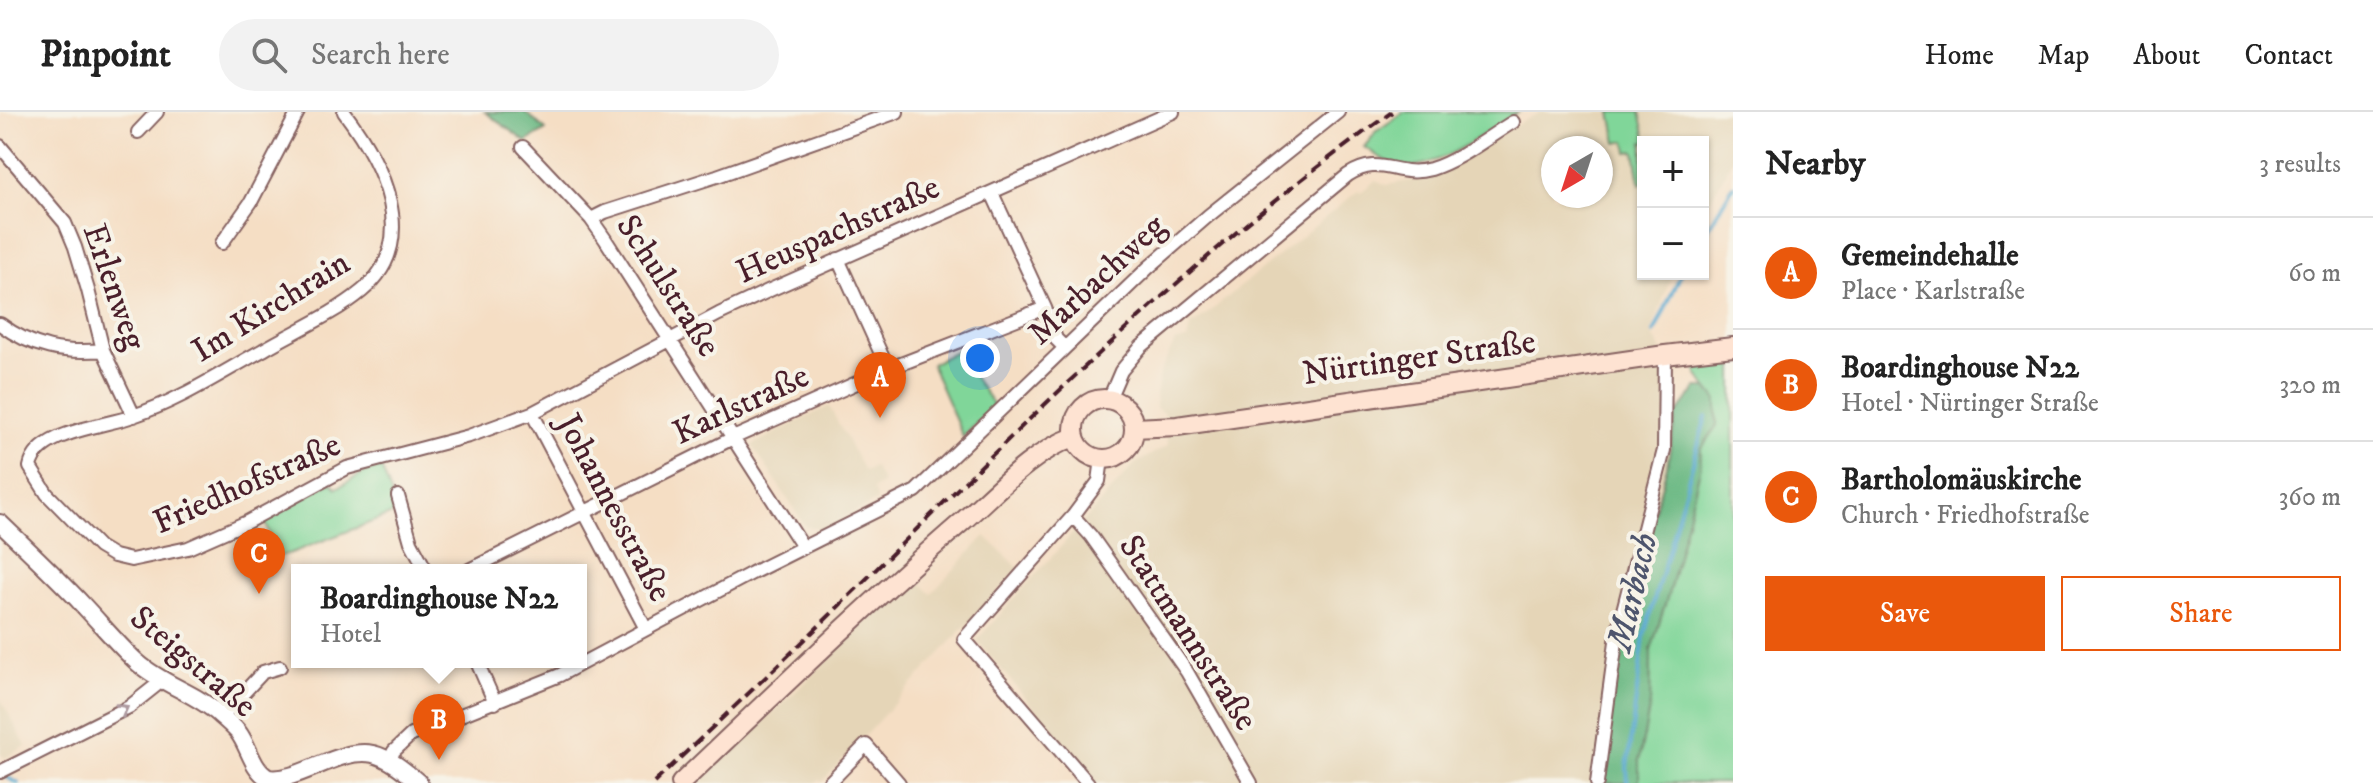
<!DOCTYPE html>
<meta charset="utf-8">
<style>
:root{--surface:#fff;--page:#f2f2f2;--text:#222;--muted:#767676;--line:#e0e0e0;--accent:#ea580c}
body{margin:0;font-family:"IM FELL DW Pica",serif;background:var(--page);color:var(--text)}
.controls{position:absolute;right:24px;top:24px;display:grid;overflow:hidden;border-radius:0px;box-shadow:0 2px 6px #0004}
.controls button{width:72px;height:72px;display:grid;place-items:center;padding:0;border:0;border-bottom:2px solid var(--line);background:var(--surface);color:var(--text);font:40px sans-serif}
.compass{position:absolute;left:1541px;top:24px;width:72px;height:72px;border-radius:50%;background:var(--surface);box-shadow:0 2px 6px #0004;rotate:219deg}
.you{position:absolute;left:980px;top:246px;width:28px;height:28px;margin:-20px;border:6px solid #fff;border-radius:50%;background:#1a73e8;box-shadow:0 0 0 12px #1a73e833}
.badge{display:grid;place-items:center;width:52px;height:52px;border-radius:50%;background:var(--accent);color:#fff;font-size:26px;font-weight:700}
.pin{position:absolute;translate:-50% -66px;filter:drop-shadow(0 2px 4px #0008)}
.pin::after{content:'';position:absolute;top:42px;width:28px;height:24px;background:inherit;clip-path:polygon(0 0,100% 0,50% 100%)}
.popup{position:absolute;left:291px;top:452px;width:296px;height:104px;box-sizing:border-box;display:grid;place-content:center;border-radius:0px;background:var(--surface);filter:drop-shadow(0 2px 6px #0005);font-size:26px;white-space:nowrap;color:var(--muted)}
.popup b{font-size:30px;color:var(--text)}
.popup::after{content:'';position:absolute;left:50%;top:100%;margin-left:-16px;border:16px solid transparent;border-top-color:var(--surface)}
.list{margin:0;padding:0;list-style:none}
h2{display:flex;justify-content:space-between;align-items:center;height:104px;margin:0;padding:0 32px;font-size:34px}
h2 small{font-size:26px;font-weight:400;color:var(--muted)}
.list li{display:grid;grid-template-columns:52px 1fr auto;gap:24px;align-items:center;box-sizing:border-box;height:112px;padding:0 32px;border-top:2px solid var(--line)}
.list b{display:block;font-size:30px;white-space:nowrap}
.list p{margin:0;font-size:26px;white-space:nowrap;color:var(--muted)}
.list em{font-size:26px;font-style:normal;color:var(--muted)}
.actions{display:flex;gap:16px;padding:24px 32px}
.actions a{flex:1;padding:18px 0;border:2px solid var(--accent);border-radius:0px;text-align:center;font-size:28px;color:var(--accent)}
.actions .main{background:var(--accent);color:#fff}
.icon{flex:none;width:44px;height:44px;fill:none;stroke:currentColor;stroke-width:2;stroke-linecap:round;stroke-linejoin:round}
.map{position:relative;flex:none;width:1733px;height:671px;overflow:hidden}
header{display:flex;align-items:center;gap:48px;box-sizing:border-box;height:112px;padding:0 40px;background:var(--surface);border-bottom:2px solid var(--line)}
header strong{font-size:38px}
nav{display:flex;gap:44px;margin-inline-start:auto;font-size:28px}
.search{width:560px;height:72px;background:var(--page);display:flex;align-items:center;gap:20px;box-sizing:border-box;padding:0 28px;border-radius:44px;color:var(--muted);font-size:30px}
main{display:flex}
aside{flex:1;background:var(--surface)}
.map>svg:first-child{display:block}
.built{fill:#e5d5b7;fill-rule:evenodd}
.green{fill:#80d699;stroke:#657a62;stroke-width:2}
.forest{fill:#68b781;stroke:#596b56;stroke-width:2}
.lines{fill:none;stroke-linecap:round;stroke-linejoin:round}
.stream{stroke:#55a7d0;stroke-width:4}
.minor-casing{stroke:#866261;stroke-width:16}
.tertiary-casing{stroke:#866261;stroke-width:20}
.secondary-casing{stroke:#866261;stroke-width:22}
.minor{stroke:#fff;stroke-width:12}
.tertiary{stroke:#fff;stroke-width:16}
.secondary{stroke:#fee3d2;stroke-width:18}
.rail{stroke:#4a1f2b;stroke-width:4;stroke-dasharray:12 6;stroke-linecap:butt}
.oneway{stroke:#ae9aa0}
.labels{text-anchor:middle;dominant-baseline:central;stroke-width:8;stroke-linejoin:round;paint-order:stroke}
.street-label{font-size:34px;fill:#4a1f2b;stroke:#f7f3e8}
.water-label{font-size:36px;font-style:italic;fill:#4e556d;stroke:#f7f3e8}
</style>
<header>
<strong>Pinpoint</strong>
<div class="search"><svg class="icon" aria-label="search" viewBox="0 0 24 24"><circle cx="10" cy="10" r="6"/><path d="M15 15l6 6"/></svg>Search here</div>
<nav><a>Home</a><a>Map</a><a>About</a><a>Contact</a></nav>
</header>
<main>
<div class="map">
<svg width="1733" height="671" viewBox="0 0 1733 671">
<rect width="100%" height="100%" fill="#f7f3e8"/>
<filter id="ink" filterUnits="userSpaceOnUse"><feTurbulence type="fractalNoise" baseFrequency=".0125" numOctaves="2"/><feDisplacementMap in="SourceGraphic" scale="16" xChannelSelector="R" yChannelSelector="G"/><feConvolveMatrix kernelMatrix="1 2 1 2 8 2 1 2 1" color-interpolation-filters="sRGB"/></filter>
<filter id="wash" filterUnits="userSpaceOnUse"><feTurbulence type="fractalNoise" baseFrequency=".006" numOctaves="4" result="noise"/><feDisplacementMap in="SourceGraphic" scale="32" xChannelSelector="R" yChannelSelector="G"/><feGaussianBlur stdDeviation="1.8" result="paint"/><feColorMatrix in="noise" values="0 0 0 0 0 0 0 0 0 0 0 0 0 0 0 0 0 1.4 0 .05"/><feComposite in="paint" operator="in"/></filter>
<g filter="url(#wash)">
<rect width="100%" height="100%" fill="#f5dec4"/>
<path class="built" d="M 1540,0 L 1733,0 L 1733,45 L 1703,103 L 1703,30 L 1643,30 L 1643,162 L 1672,162 L 1651,221 L 1677,264 L 1673,339 L 1603,671 L 1257,671 L 1248,657 L 1236,671 L 1096,671 L 977,528 L 1135,352 L 1168,333 L 1165,302 L 1156,296 L 1156,283 L 1161,258 L 1175,230 L 1187,228 L 1191,212 L 1196,211 L 1359,78 L 1361,80 L 1376,68 L 1386,73 L 1421,67 ZM 1553,36 L 1601,36 L 1601,84 L 1553,84 Z
M 829,294 L 864,359 L 874,355 L 883,371 L 873,377 L 878,388 L 822,417 L 806,415 L 752,333 Z
M 985,424 L 1019,456 L 822,670 L 820,667 L 815,671 L 700,671 L 915,465 L 931,482 Z
M 0,586 L 26,634 L 5,646 L 0,641 Z"/>
<path class="green" d="M 1404,0 L 1518,0 C 1488,19 1434,61 1397,54 C 1386,51 1374,41 1364,35 L 1377,19 Z
M 1611,0 L 1640,0 L 1647,30 L 1643,30 L 1643,71 L 1640,72 L 1635,39 L 1628,40 L 1626,29 L 1617,31 Z
M 962,236 L 974,265 L 994,294 L 963,325 L 931,252 Z
M 1733,247 L 1733,671 L 1639,671 L 1639,648 L 1650,592 L 1651,538 L 1670,476 L 1700,357 L 1701,337 L 1717,314 L 1717,289 L 1697,262 L 1697,253 Z
M 381,355 L 398,400 L 291,441 L 262,449 L 247,439 L 273,429 L 264,408 L 331,370 L 337,376 L 365,360 Z"/>
<path class="forest" d="M 485,0 L 525,0 L 546,18 L 526,30 Z
M 1697,276 L 1707,276 L 1717,288 L 1717,314 L 1701,337 L 1700,357 L 1670,476 L 1651,538 L 1650,592 L 1639,648 L 1639,671 L 1600,671 L 1621,521 L 1667,354 L 1676,303 Z"/>
<g class="lines">
<path class="stream" d="M 1703,125 L 1733,74
M 1654,221 L 1681,162
M 2,663 L 18,671
M 1628,671 L 1627,656 L 1644,524 L 1706,305"/>
</g>
</g>
<g filter="url(#ink)">
<g class="lines">
<defs>
<path id="minor" d="M 344,0 C 381,49 423,129 362,179 C 333,203 295,219 263,238 C 221,261 179,289 133,304 C 103,315 37,319 30,355 L 47,382 L 99,435 L 114,444 L 131,448 L 188,436 L 247,410 L 347,356 L 469,324 L 532,301 L 719,202 L 770,178 L 1173,0
M 138,20 L 157,0
M 0,34 L 65,111 L 75,135 L 88,178 L 103,238 L 134,304
M 523,35 L 591,107 L 605,127 L 803,435
M 992,81 L 1045,196 L 1056,227 L 1064,235
M 591,107 L 605,100 L 717,64 L 897,0
M 222,131 L 251,90 L 298,0
M 838,147 L 888,257
M 0,212 C 32,236 64,242 103,238
M 1109,287 L 1121,259 L 1141,235 L 1348,63 C 1382,41 1394,67 1431,57 C 1460,48 1488,25 1513,10
M 532,301 L 646,517
M 398,384 L 411,430 L 426,458
M 1073,404 L 1091,424 L 1187,560 L 1251,671
M 469,458 L 733,326 L 888,257 L 1045,196
M 477,550 L 495,591
M 222,604 L 263,560 L 280,555
M 389,649 L 394,639 L 411,623 L 560,563 L 752,461 L 916,379 L 1148,156 L 1208,104 L 1338,0
M 0,660 L 129,595 L 163,568
M 829,671 L 866,633 L 899,671
M 1088,671 L 964,527 L 1073,404 L 1099,369 L 1102,347
M 1597,671 L 1617,522 L 1664,338 L 1665,243"/>
<path id="tertiary" d="M 0,411 C 28,438 57,465 83,493 C 101,512 118,533 138,551 C 163,573 196,581 220,603 C 226,608 233,614 238,620 C 249,634 252,657 268,666 C 298,671 338,635 373,642 C 390,646 406,660 419,671"/>
<path id="secondary" d="M1074 317a30 30 0 1 1 60 0a30 30 0 1 1-60 0Z
M 1134,316 L 1177,314 L 1665,243 L 1733,235
M 681,671 C 774,583 866,493 963,409 C 997,379 1032,340 1074,325"/>
</defs>
<use href="#minor" class="minor-casing"/>
<use href="#tertiary" class="tertiary-casing"/>
<use href="#secondary" class="secondary-casing"/>
<use href="#minor" class="minor"/>
<use href="#tertiary" class="tertiary"/>
<use href="#secondary" class="secondary"/>
<path class="rail" d="M 654,671 C 715,612 778,555 838,495 C 1014,321 1189,144 1392,0"/>
</g>
<defs><path id="oneway-chevron" d="M-2-3.5L2.5 0L-2 3.5" fill="none" stroke-width="1.6" stroke-linecap="round" stroke-linejoin="round" transform="scale(2)"/></defs>
<use class="oneway" href="#oneway-chevron" transform="translate(123 597) rotate(-29)"/>
</g>
<g class="labels">
<g class="street-label">
<text transform="translate(838 118) rotate(-24)">Heuspachstraße</text>
<text transform="translate(1097 168) rotate(-43)">Marbachweg</text>
<text transform="translate(668 174) rotate(57)">Schulstraße</text>
<text transform="translate(114 175) rotate(71)">Erlenweg</text>
<text transform="translate(271 195) rotate(-32)">Im Kirchrain</text>
<text transform="translate(1419 246) rotate(-8)">Nürtinger Straße</text>
<text transform="translate(741 293) rotate(-25)">Karlstraße</text>
<text transform="translate(247 372) rotate(-24)">Friedhofstraße</text>
<text transform="translate(614 396) rotate(62)">Johannesstraße</text>
<text transform="translate(1188 521) rotate(57)">Stattmannstraße</text>
<text transform="translate(193 550) rotate(40)">Steigstraße</text>
</g>
<g class="water-label">
<text transform="translate(1633 480) rotate(-77)">Marbach</text>
</g>
</g>
</svg>
<div class="controls">
<button>+</button>
<button>−</button>
</div>
<svg class="compass" viewBox="-18 -18 36 36"><path d="M0-13l5 13h-10z" fill="#e53935"/><path d="M0 13l5-13h-10z" fill="#767676"/></svg>
<div class="you"></div>
<div class="pin badge" style="left:880px;top:306px">A</div>
<div class="pin badge" style="left:439px;top:648px">B</div>
<div class="popup"><b>Boardinghouse N22</b>Hotel</div>
<div class="pin badge" style="left:259px;top:482px">C</div>
</div>
<aside>
<h2>Nearby<small>3 results</small></h2>
<ul class="list">
<li><span class="badge">A</span><div><b>Gemeindehalle</b><p>Place · Karlstraße</p></div><em>60 m</em></li>
<li><span class="badge">B</span><div><b>Boardinghouse N22</b><p>Hotel · Nürtinger Straße</p></div><em>320 m</em></li>
<li><span class="badge">C</span><div><b>Bartholomäuskirche</b><p>Church · Friedhofstraße</p></div><em>360 m</em></li>
</ul>
<div class="actions"><a class="main">Save</a><a>Share</a></div>
</aside>
</main>
